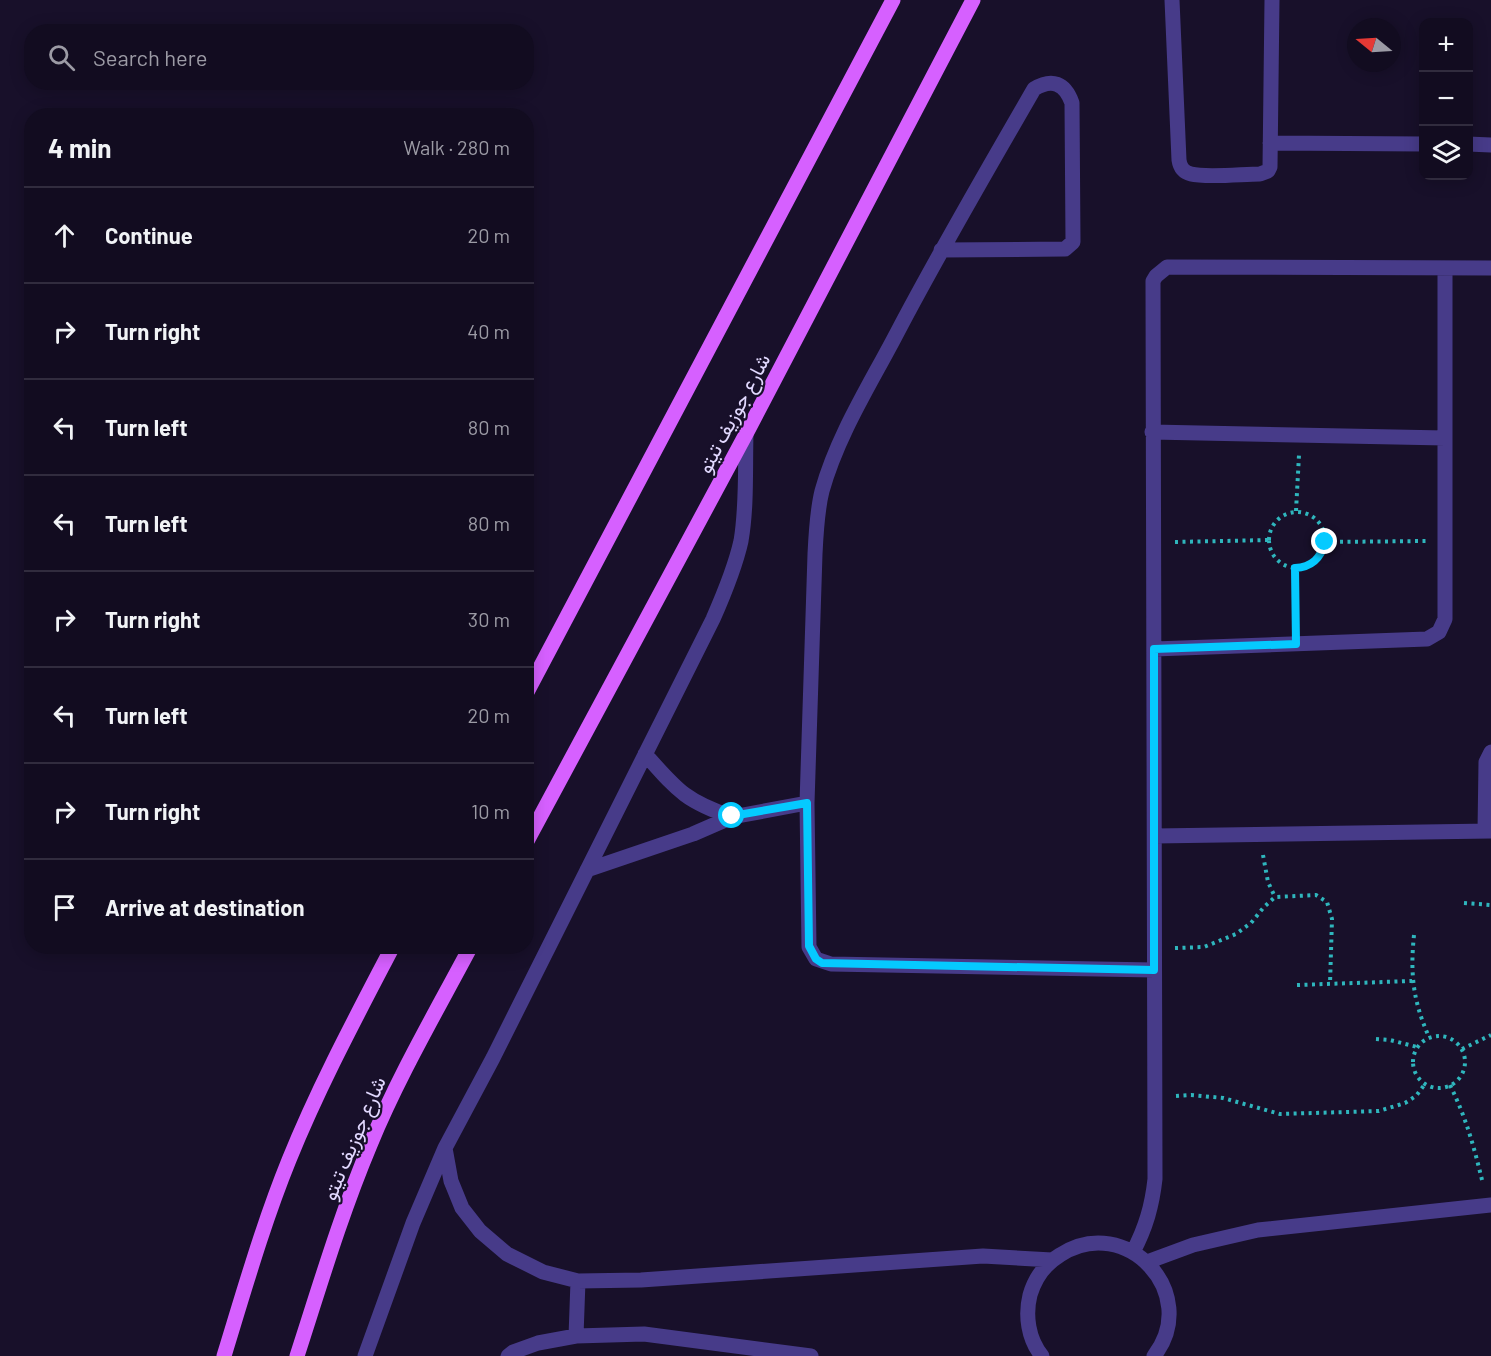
<!DOCTYPE html>
<meta charset="utf-8">
<style>
:root{--surface:#120c20;--page:#1b1529;--text:#f1f3f6;--muted:#9c9ba5;--line:#312c3e}
body{margin:0;font-family:Barlow,Vazirmatn,sans-serif;background:var(--page);color:var(--text)}
.controls{position:absolute;right:18px;top:18px;display:grid;overflow:hidden;border-radius:12px;box-shadow:0 3px 15px #0003}
.controls button{width:54px;height:54px;display:grid;place-items:center;padding:0;border:0;border-bottom:2px solid var(--line);background:var(--surface);color:var(--text);font:30px sans-serif}
.compass{position:absolute;left:1347px;top:18px;width:54px;height:54px;border-radius:50%;background:var(--surface);box-shadow:0 3px 15px #0003;rotate:288deg}
.stop{position:absolute;width:18px;height:18px;margin:-14px;border:4px solid #05caff;border-radius:50%;background:#fff}
.stop.end{background:#05caff;border-color:#fff;box-shadow:0 2px 6px #0008}
.list{margin:0;padding:0;list-style:none}
h2{display:flex;justify-content:space-between;align-items:center;height:78px;margin:0;padding:0 24px;font-size:26px}
h2 small{font-size:20px;font-weight:400;color:var(--muted)}
.list li{display:grid;grid-template-columns:39px 1fr auto;gap:18px;align-items:center;box-sizing:border-box;height:96px;padding:0 24px;border-top:2px solid var(--line)}
.list b{display:block;font-size:22px;white-space:nowrap}
.list em{font-size:20px;font-style:normal;color:var(--muted)}
.icon{flex:none;width:33px;height:33px;fill:none;stroke:currentColor;stroke-width:2;stroke-linecap:round;stroke-linejoin:round}
.map{position:relative;flex:none;width:1491px;height:1356px;overflow:hidden}
.search{position:absolute;background:var(--surface);box-shadow:0 3px 15px #0003;left:24px;top:24px;width:510px;height:66px;display:flex;align-items:center;gap:15px;box-sizing:border-box;padding:0 21px;border-radius:24px;color:var(--muted);font-size:22px}
.panel{position:absolute;background:var(--surface);box-shadow:0 3px 15px #0003;left:24px;top:108px;width:510px;height:846px;border-radius:24px}
.map>svg:first-child{display:block}
.lines{fill:none;stroke-linecap:round;stroke-linejoin:round}
.path{stroke:#2fb6bd;stroke-width:4;stroke-dasharray:3 4.5;stroke-linecap:butt}
.minor{stroke:#473b89;stroke-width:15}
.major{stroke:#d660ff;stroke-width:15}
.route{stroke:#05caff;stroke-width:8}
.labels{text-anchor:middle;dominant-baseline:central;stroke-width:4.5;stroke-linejoin:round;paint-order:stroke}
.street-label{font-size:20px;fill:#e2d9ff;stroke:#18102a}
</style>
<div class="map">
<svg width="1491" height="1356" viewBox="0 0 1491 1356">
<rect width="100%" height="100%" fill="#18102a"/>
<g class="lines">
<path class="path" d="M 1296,511 L 1299,455
M1269 540a28 28 0 1 1 56 0a28 28 0 1 1-56 0Z
M 1175,542 L 1269,540
M 1325,542 L 1426,541
M 1295,568 L 1296,622
M 1263,855 L 1268,882 L 1275,897
M 1464,903 L 1491,905
M 1414,935 C 1410,974 1413,1001 1429,1037
M 1175,948 L 1204,947 L 1236,934 L 1251,923 L 1264,907 L 1275,897 L 1316,895 L 1327,902 L 1332,919 L 1330,984
M 1297,985 L 1412,981
M1413 1062a26 26 0 1 1 52 0a26 26 0 1 1-52 0Z
M 1376,1039 L 1390,1040 L 1417,1047
M 1462,1049 L 1491,1035
M 1450,1085 C 1467,1120 1474,1147 1483,1184
M 1176,1096 L 1191,1095 L 1223,1098 L 1280,1114 L 1379,1111 L 1405,1103 L 1416,1096 L 1425,1084"/>
<path class="minor" d="M 1172,0 L 1179,160 C 1180,167 1183,172 1191,174 C 1206,178 1243,174 1260,174 L 1268,171 L 1270,167 L 1272,0
M 1270,143 L 1424,144
M 1468,144 L 1491,145
M 941,250 L 1065,249 L 1073,242 L 1072,103 C 1065,83 1052,78 1034,89 C 988,169 941,249 898,331 C 871,383 838,434 822,491 C 817,511 816,533 815,554 L 807,803 L 809,947 L 816,959 L 831,964 L 1154,970
M 1152,432 L 1445,438
M 1154,649 L 1427,639 L 1439,632 L 1445,619 L 1445,268
M 645,754 C 677,790 685,801 732,817
M 1485,831 L 1486,762 L 1491,752
M 1155,836 L 1491,831
M 587,870 L 693,834 L 732,817 L 807,803
M 445,1148 L 451,1181 L 462,1208 L 480,1231 L 507,1254 L 543,1272 L 578,1281 L 641,1280 L 983,1256 L 1052,1260
M 1133,1252 C 1146,1227 1152,1206 1155,1179 L 1153,281 L 1156,276 L 1167,267 L 1491,268
M 1147,1262 L 1193,1245 L 1258,1230 L 1491,1205
M 576,1336 L 578,1281
M 365,1356 L 413,1223 L 445,1148 L 493,1058 L 713,619 C 724,594 735,568 741,541 C 747,506 745,469 746,434
M 508,1356 L 513,1352 L 538,1343 L 576,1336 L 644,1334 L 811,1356
M 1042,1356 C 1028,1339 1025,1315 1030,1295 C 1035,1278 1045,1264 1060,1255 C 1126,1212 1202,1294 1154,1356"/>
<path class="major" d="M 526,694 L 893,0
M 526,843 L 746,434 L 973,0
M 224,1356 C 244,1291 263,1224 289,1160 C 319,1086 356,1017 393,946
M 297,1356 C 320,1285 341,1214 370,1145 C 398,1077 436,1012 471,946"/>
</g>
<g class="lines">
<path class="route" d="M 732,816 L 807,803 L 809,946 L 816,959 L 822,963 L 1154,970 L 1154,649 L 1296,644 L 1295,568 C 1312,567 1321,558 1325,542"/>
</g>
<g class="labels">
<g class="street-label">
<text transform="translate(733 413) rotate(-62)">شارع جوزيف تيتو</text>
<text transform="translate(353 1138) rotate(-67)">شارع جوزيف تيتو</text>
</g>
</g>
</svg>
<div class="controls">
<button>+</button>
<button>−</button>
<button><svg class="icon" aria-label="layers" viewBox="0 0 24 24"><path d="M12 4l9 5-9 5-9-5zM3 14l9 5 9-5"/></svg></button>
</div>
<svg class="compass" viewBox="-18 -18 36 36"><path d="M0-13l5 13h-10z" fill="#e53935"/><path d="M0 13l5-13h-10z" fill="#9c9ba5"/></svg>
<div class="stop" style="left:732px;top:816px"></div>
<div class="stop end" style="left:1325px;top:542px"></div>
<div class="search"><svg class="icon" aria-label="search" viewBox="0 0 24 24"><circle cx="10" cy="10" r="6"/><path d="M15 15l6 6"/></svg>Search here</div>
<section class="panel">
<h2>4 min<small>Walk · 280 m</small></h2>
<ul class="list">
<li><svg class="icon" aria-label="ahead" viewBox="0 0 24 24"><path d="M12 20V5M6 11l6-6 6 6"/></svg><div><b>Continue</b></div><em>20 m</em></li>
<li><svg class="icon" aria-label="right" viewBox="0 0 24 24"><path d="M7 20v-9h11M14 6l5 5-5 5"/></svg><div><b>Turn right</b></div><em>40 m</em></li>
<li><svg class="icon" aria-label="left" viewBox="0 0 24 24"><path d="M17 20v-9H6M10 6l-5 5 5 5"/></svg><div><b>Turn left</b></div><em>80 m</em></li>
<li><svg class="icon" aria-label="left" viewBox="0 0 24 24"><path d="M17 20v-9H6M10 6l-5 5 5 5"/></svg><div><b>Turn left</b></div><em>80 m</em></li>
<li><svg class="icon" aria-label="right" viewBox="0 0 24 24"><path d="M7 20v-9h11M14 6l5 5-5 5"/></svg><div><b>Turn right</b></div><em>30 m</em></li>
<li><svg class="icon" aria-label="left" viewBox="0 0 24 24"><path d="M17 20v-9H6M10 6l-5 5 5 5"/></svg><div><b>Turn left</b></div><em>20 m</em></li>
<li><svg class="icon" aria-label="right" viewBox="0 0 24 24"><path d="M7 20v-9h11M14 6l5 5-5 5"/></svg><div><b>Turn right</b></div><em>10 m</em></li>
<li><svg class="icon" aria-label="arrive" viewBox="0 0 24 24"><path d="M6 21V4h12l-3 4 3 4H6"/></svg><div><b>Arrive at destination</b></div></li>
</ul>
</section>
</div>
